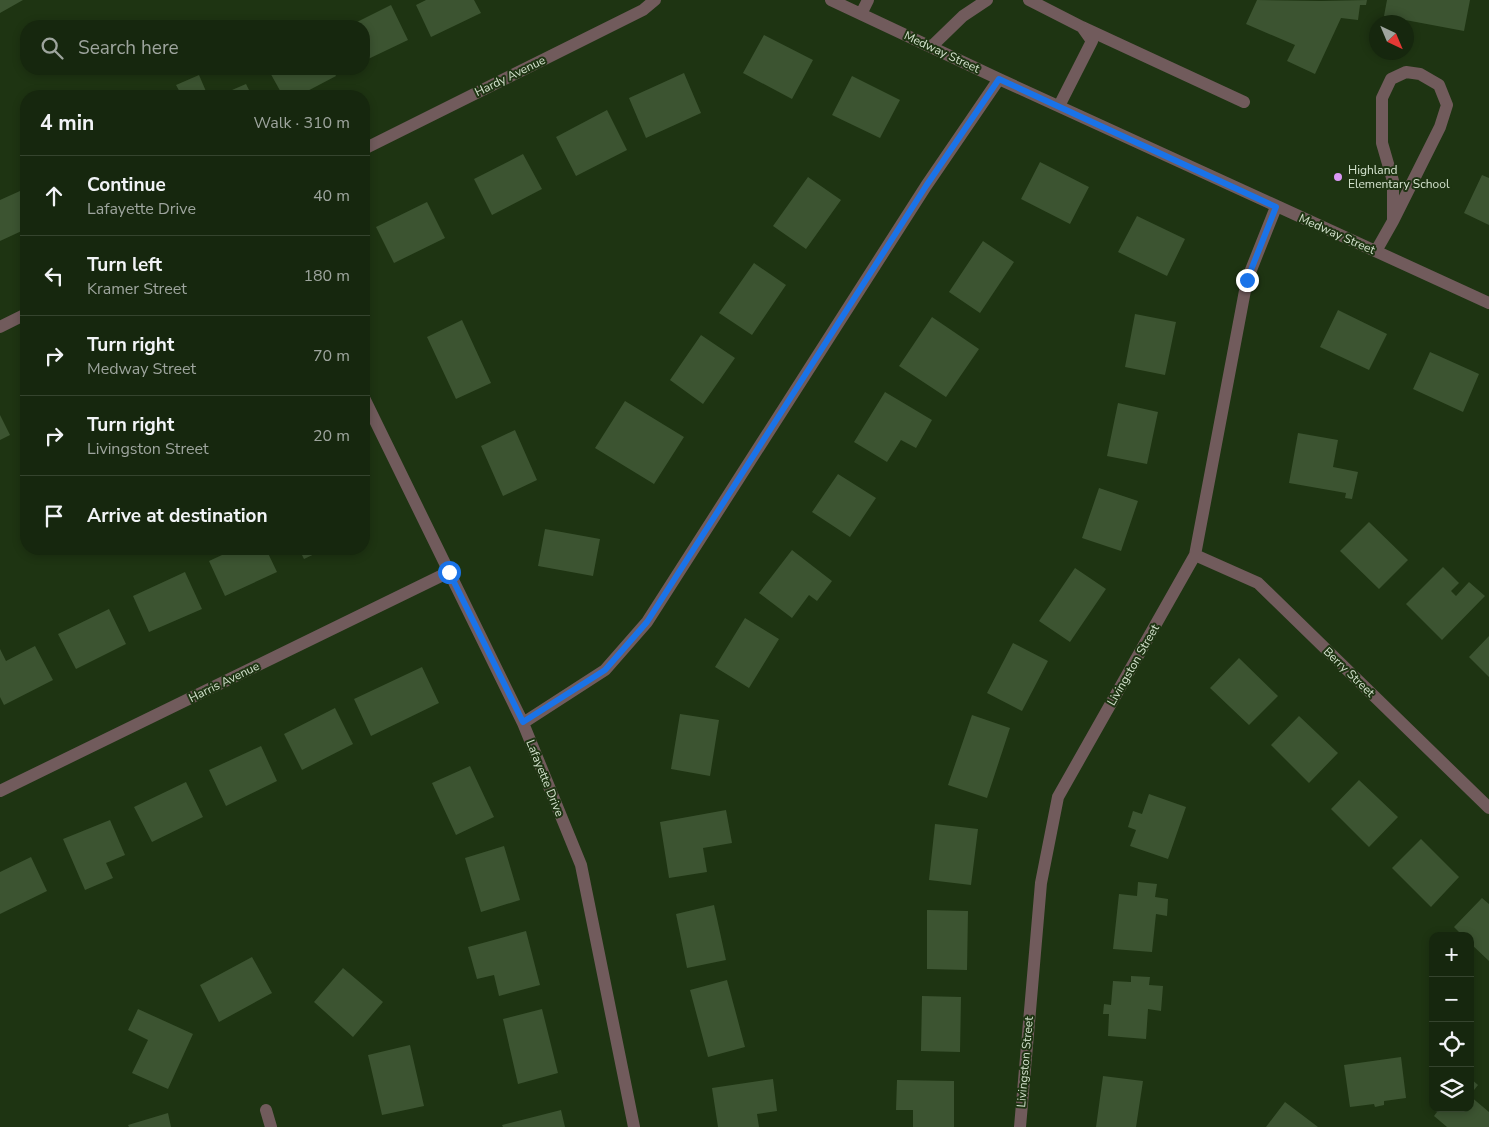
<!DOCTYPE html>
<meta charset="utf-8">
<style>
:root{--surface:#16270e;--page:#23331c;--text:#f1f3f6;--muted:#9ea59e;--line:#35442e}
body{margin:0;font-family:"Nunito Sans",sans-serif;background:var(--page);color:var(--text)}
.controls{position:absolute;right:15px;bottom:15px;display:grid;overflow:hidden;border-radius:10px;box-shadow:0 2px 8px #0003}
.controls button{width:45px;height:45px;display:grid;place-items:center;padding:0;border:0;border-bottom:1px solid var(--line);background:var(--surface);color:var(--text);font:25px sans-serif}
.compass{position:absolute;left:1369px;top:15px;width:45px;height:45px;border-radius:50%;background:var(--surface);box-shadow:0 2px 8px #0003;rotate:136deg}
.stop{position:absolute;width:15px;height:15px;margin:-11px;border:4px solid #1a73e8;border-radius:50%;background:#fff}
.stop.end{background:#1a73e8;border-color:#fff;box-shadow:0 1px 5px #0008}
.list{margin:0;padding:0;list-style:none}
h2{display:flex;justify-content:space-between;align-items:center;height:65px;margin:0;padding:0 20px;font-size:21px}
h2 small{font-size:16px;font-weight:400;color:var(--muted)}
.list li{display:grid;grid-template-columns:32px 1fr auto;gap:15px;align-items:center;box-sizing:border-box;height:80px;padding:0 20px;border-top:1px solid var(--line)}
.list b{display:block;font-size:19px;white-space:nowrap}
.list p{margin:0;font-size:16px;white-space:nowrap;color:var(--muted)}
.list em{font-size:16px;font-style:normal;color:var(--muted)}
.icon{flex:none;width:28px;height:28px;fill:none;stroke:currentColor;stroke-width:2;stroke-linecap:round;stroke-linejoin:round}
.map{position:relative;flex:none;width:1489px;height:1127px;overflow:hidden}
.search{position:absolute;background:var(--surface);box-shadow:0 2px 8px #0003;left:20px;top:20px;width:350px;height:55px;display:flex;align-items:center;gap:12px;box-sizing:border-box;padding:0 18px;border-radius:20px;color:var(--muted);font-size:19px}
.panel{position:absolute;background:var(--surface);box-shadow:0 2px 8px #0003;left:20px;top:90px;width:350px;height:465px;border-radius:20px}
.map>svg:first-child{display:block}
.building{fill:#3c5431}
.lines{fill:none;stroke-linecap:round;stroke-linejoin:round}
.minor{stroke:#715b5c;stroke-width:12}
.route{stroke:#1a73e8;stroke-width:6}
.poi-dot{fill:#db99f5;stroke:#1e3412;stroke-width:2}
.labels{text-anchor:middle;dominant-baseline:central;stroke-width:4;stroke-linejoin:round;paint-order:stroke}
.street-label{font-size:12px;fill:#d4e3ce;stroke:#1e3412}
.poi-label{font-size:12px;fill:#d4e3ce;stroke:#1e3412;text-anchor:start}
</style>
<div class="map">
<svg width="1489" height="1127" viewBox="0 0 1489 1127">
<rect width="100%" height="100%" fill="#1e3412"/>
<path class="building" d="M 0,0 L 23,0 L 0,13 Z
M 426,0 L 474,0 L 481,13 L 431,37 L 416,5 Z
M 1257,0 L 1321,1 L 1367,0 L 1366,5 L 1360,5 L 1358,20 L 1341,18 L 1315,74 L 1287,61 L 1295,45 L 1246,24 Z
M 1387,0 L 1470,0 L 1464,31 L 1384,16 Z
M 391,5 L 408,40 L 364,61 L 364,26 L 349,26 Z
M 764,35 L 813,60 L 792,99 L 743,73 Z
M 268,69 L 332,69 L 336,76 L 298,96 L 283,96 Z
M 684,73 L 701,113 L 646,138 L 629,98 Z
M 199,75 L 208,96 L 182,96 L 176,85 Z
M 852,76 L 900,100 L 880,138 L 832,115 Z
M 246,84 L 252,96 L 218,96 Z
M 607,110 L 627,150 L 576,176 L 556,137 Z
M 523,154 L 542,189 L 492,215 L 474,179 Z
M 1040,162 L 1089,187 L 1070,224 L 1021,199 Z
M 1482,175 L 1489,178 L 1489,225 L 1464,213 Z
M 808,177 L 841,200 L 806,249 L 773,226 Z
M 20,191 L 26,205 L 26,229 L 0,241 L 0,200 Z
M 427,202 L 445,238 L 394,263 L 376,227 Z
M 1137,216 L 1185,239 L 1167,276 L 1118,252 Z
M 983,241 L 1014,262 L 980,313 L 949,292 Z
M 754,263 L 786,285 L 752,335 L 719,313 Z
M 1338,310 L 1387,334 L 1369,370 L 1320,347 Z
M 1135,314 L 1176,322 L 1165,375 L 1125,367 Z
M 932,317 L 979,349 L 946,397 L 899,366 Z
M 462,320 L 491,383 L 456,399 L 427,337 Z
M 701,335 L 735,358 L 703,404 L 670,380 Z
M 1430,352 L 1479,374 L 1463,412 L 1413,389 Z
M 885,392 L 932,420 L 916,448 L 901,440 L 887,462 L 854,442 Z
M 625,401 L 684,437 L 654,484 L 595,448 Z
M 1118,403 L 1158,412 L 1147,464 L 1107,456 Z
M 0,415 L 10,435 L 0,440 Z
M 515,430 L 537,480 L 503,496 L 481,446 Z
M 1298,433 L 1338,440 L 1333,467 L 1358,472 L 1352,499 L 1345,498 L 1346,493 L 1289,483 Z
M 838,474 L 876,498 L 850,537 L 812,512 Z
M 1099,488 L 1138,501 L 1121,551 L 1082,538 Z
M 1369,522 L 1408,560 L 1379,589 L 1340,551 Z
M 545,529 L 600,539 L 593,576 L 538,566 Z
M 235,549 L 266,549 L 277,572 L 225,596 L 209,561 Z
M 299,549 L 325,549 L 304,559 Z
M 792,550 L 832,581 L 817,601 L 809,595 L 792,618 L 759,593 Z
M 1443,567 L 1459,583 L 1451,591 L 1456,596 L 1469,582 L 1485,596 L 1442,640 L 1406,604 Z
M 1075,568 L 1106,589 L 1070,642 L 1039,621 Z
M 185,572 L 202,609 L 149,632 L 133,596 Z
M 109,609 L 126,644 L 76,669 L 58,634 Z
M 745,618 L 779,639 L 749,688 L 715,667 Z
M 1489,636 L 1489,677 L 1469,657 Z
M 1013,643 L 1048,661 L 1022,711 L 987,693 Z
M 35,646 L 53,680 L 4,705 L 0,697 L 0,649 L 6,661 Z
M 1239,658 L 1278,696 L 1249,725 L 1210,688 Z
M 422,667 L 439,703 L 371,736 L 354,699 Z
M 335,708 L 353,744 L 302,770 L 284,734 Z
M 680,714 L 719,720 L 710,776 L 671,769 Z
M 972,715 L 1010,728 L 987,798 L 948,785 Z
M 1299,716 L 1338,753 L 1309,783 L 1271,745 Z
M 261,746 L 277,781 L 226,806 L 209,770 Z
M 470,766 L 494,817 L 456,835 L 432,783 Z
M 1359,780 L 1398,817 L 1369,847 L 1331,809 Z
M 186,782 L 203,817 L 152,842 L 134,807 Z
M 1149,794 L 1186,807 L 1168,859 L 1130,846 L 1136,830 L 1128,827 L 1133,811 L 1142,814 Z
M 726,810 L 732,843 L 703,848 L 707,872 L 669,878 L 660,822 Z
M 110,820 L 125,855 L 106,863 L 113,878 L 85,890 L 63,839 Z
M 935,824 L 978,829 L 971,885 L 929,880 Z
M 1421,839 L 1459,877 L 1431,907 L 1392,868 Z
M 504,846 L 520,900 L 481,912 L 465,858 Z
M 31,857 L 47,891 L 0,914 L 0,872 Z
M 1138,882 L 1157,884 L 1155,897 L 1168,899 L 1167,916 L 1156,914 L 1152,952 L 1113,949 L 1119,894 L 1137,896 Z
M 1482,898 L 1489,904 L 1489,961 L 1470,943 L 1470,936 L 1463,936 L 1454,927 Z
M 714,905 L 726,960 L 687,968 L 676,914 Z
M 927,910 L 968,911 L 967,970 L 927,969 Z
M 526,931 L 540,985 L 499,996 L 494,975 L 477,979 L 468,947 Z
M 252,957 L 272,993 L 219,1022 L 200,985 Z
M 343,968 L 383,1002 L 353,1037 L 314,1002 Z
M 1131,976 L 1150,977 L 1149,985 L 1163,986 L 1161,1011 L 1148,1009 L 1146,1039 L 1108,1036 L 1109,1014 L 1103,1014 L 1104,1004 L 1111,1005 L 1113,981 L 1131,982 Z
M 727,980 L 745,1047 L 708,1057 L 690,990 Z
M 922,996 L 961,997 L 960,1052 L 921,1051 Z
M 138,1009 L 193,1034 L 168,1089 L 132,1073 L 148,1040 L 128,1030 Z
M 542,1009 L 558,1073 L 518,1084 L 503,1019 Z
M 410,1045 L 424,1106 L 382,1115 L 368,1055 Z
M 1401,1057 L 1406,1098 L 1384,1101 L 1384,1105 L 1375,1107 L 1374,1104 L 1350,1107 L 1344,1065 Z
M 1103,1076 L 1143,1081 L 1136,1127 L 1096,1127 Z
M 1470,1078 L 1478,1085 L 1470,1095 Z
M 773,1079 L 777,1111 L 757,1114 L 759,1127 L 718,1127 L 712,1088 Z
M 897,1080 L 954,1081 L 954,1127 L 913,1127 L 913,1110 L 896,1110 Z
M 1470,1096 L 1489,1112 L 1489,1127 L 1447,1127 L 1434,1116 L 1440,1108 L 1470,1108 Z
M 1285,1102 L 1318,1127 L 1266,1127 Z
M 561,1110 L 565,1127 L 503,1127 L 502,1125 Z
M 168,1113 L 171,1127 L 129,1127 L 128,1125 Z"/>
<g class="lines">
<path class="minor" d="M 831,0 L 999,79 L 1489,303
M 1029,0 L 1082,27 L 1092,41 L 1059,106
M 861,14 L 868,0
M 1082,27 L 1244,102
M 931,47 L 963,16 L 987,0
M 364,149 L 643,10 L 655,0
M 1376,251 L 1393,221 L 1393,181 L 1382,143 L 1382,98 L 1391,79 L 1406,72 L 1420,74 L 1439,85 L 1447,105 L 1440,127 L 1393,221
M 0,327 L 26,314
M 364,398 L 523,723 L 581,865 L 634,1127
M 1195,555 L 1258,583 L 1489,808
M 523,723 L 605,670 L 647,622 L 926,186 L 999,79
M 0,791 L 449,572
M 266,1110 L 271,1127
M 1020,1127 L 1041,883 L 1058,797 L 1195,555 L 1247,280 L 1276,207"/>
</g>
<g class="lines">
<path class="route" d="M 449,572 L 523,722 L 605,670 L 647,622 L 926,186 L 999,79 L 1276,207 L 1247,280"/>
</g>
<circle class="poi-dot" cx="1338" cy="177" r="5"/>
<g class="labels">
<g class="street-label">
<text transform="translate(942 52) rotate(25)">Medway Street</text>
<text transform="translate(510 76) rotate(-26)">Hardy Avenue</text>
<text transform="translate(1337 234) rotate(24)">Medway Street</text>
<text transform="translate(1133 665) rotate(-60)">Livingston Street</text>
<text transform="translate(1349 672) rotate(44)">Berry Street</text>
<text transform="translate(224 682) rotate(-26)">Harris Avenue</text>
<text transform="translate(545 778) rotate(68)">Lafayette Drive</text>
<text transform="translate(1025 1062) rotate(-85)">Livingston Street</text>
</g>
<g class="poi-label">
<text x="1348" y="170">Highland<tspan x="1348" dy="14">Elementary School</tspan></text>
</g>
</g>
</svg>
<div class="controls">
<button>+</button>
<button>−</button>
<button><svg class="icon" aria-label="locate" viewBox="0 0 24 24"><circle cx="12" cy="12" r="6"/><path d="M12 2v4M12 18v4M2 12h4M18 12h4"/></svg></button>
<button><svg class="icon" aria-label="layers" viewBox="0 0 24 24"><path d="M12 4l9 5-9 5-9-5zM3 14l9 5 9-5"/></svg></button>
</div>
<svg class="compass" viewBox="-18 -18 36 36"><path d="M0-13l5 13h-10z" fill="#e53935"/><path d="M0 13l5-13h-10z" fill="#9ea59e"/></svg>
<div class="stop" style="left:449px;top:572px"></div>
<div class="stop end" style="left:1247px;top:280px"></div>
<div class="search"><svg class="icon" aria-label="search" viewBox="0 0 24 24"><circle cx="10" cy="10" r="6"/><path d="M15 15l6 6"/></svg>Search here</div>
<section class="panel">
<h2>4 min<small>Walk · 310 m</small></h2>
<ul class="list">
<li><svg class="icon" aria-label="ahead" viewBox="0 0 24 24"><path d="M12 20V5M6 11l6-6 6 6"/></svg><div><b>Continue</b><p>Lafayette Drive</p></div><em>40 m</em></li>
<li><svg class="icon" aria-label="left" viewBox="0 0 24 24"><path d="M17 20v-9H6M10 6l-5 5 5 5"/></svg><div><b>Turn left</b><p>Kramer Street</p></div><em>180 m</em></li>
<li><svg class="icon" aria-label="right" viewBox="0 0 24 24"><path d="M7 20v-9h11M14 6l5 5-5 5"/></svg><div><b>Turn right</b><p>Medway Street</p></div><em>70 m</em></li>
<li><svg class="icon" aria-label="right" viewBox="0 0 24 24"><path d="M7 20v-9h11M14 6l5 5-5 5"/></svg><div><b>Turn right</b><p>Livingston Street</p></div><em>20 m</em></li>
<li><svg class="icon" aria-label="arrive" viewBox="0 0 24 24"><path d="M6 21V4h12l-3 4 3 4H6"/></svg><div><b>Arrive at destination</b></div></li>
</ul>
</section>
</div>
